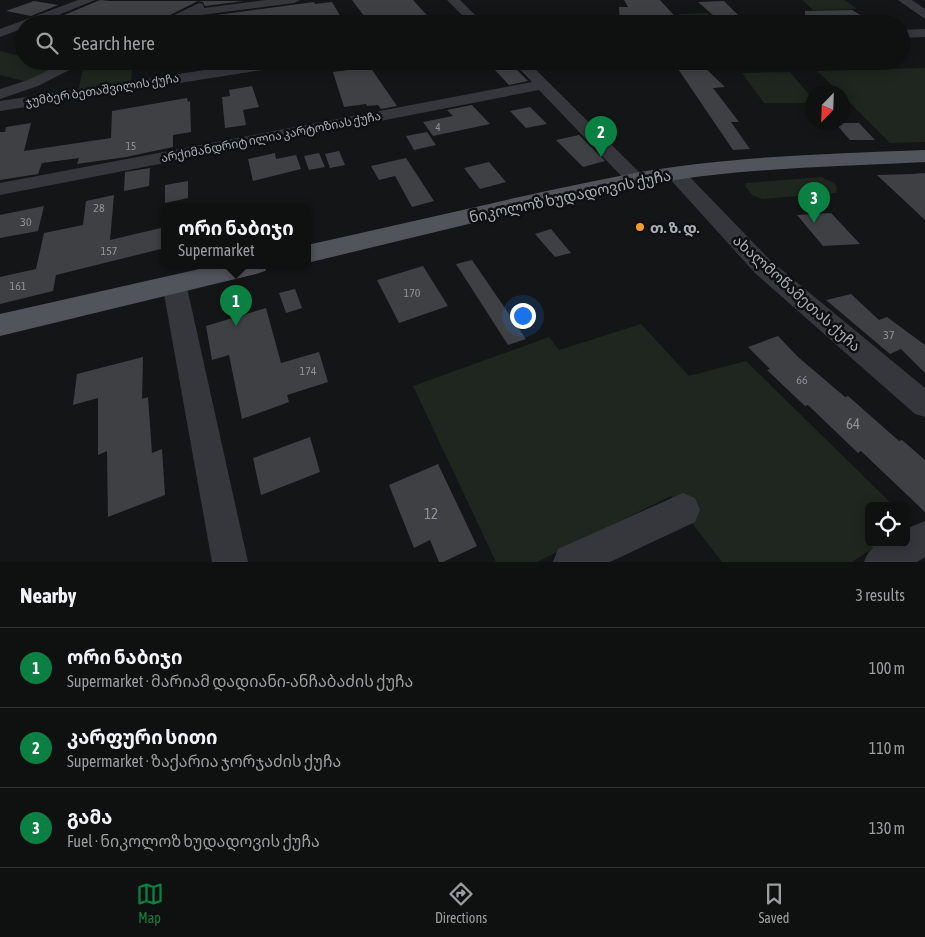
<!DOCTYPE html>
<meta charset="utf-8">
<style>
:root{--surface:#0f1010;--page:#1d1e1e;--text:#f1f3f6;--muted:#9b9d9f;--line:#2f3030;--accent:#0b8043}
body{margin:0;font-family:"Asap Condensed","Noto Sans Georgian",sans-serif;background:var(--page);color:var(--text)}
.controls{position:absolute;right:15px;bottom:15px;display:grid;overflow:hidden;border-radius:8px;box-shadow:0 2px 12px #0003}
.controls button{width:45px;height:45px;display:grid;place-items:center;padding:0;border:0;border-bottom:1px solid var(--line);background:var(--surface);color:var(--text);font:25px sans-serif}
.compass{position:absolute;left:805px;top:85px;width:45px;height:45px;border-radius:50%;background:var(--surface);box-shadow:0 2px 12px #0003;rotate:203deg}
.you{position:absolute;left:522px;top:315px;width:18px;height:18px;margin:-12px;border:4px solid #fff;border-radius:50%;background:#1a73e8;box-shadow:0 0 0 8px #1a73e833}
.badge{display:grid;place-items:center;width:32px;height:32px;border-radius:50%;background:var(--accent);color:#fff;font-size:16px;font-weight:700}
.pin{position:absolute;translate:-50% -41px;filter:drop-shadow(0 1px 2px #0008)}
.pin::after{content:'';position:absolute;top:26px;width:18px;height:15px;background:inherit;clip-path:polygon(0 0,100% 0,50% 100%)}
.popup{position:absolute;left:161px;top:204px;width:150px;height:65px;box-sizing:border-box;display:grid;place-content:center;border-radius:8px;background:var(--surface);filter:drop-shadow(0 1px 4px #0005);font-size:16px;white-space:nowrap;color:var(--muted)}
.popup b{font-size:19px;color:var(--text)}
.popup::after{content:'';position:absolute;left:50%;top:100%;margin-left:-10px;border:10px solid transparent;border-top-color:var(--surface)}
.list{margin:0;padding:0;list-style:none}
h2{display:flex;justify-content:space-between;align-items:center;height:65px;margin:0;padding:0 20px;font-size:21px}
h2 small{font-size:16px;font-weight:400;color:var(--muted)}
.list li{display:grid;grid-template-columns:32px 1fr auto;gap:15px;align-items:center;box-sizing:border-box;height:80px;padding:0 20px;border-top:1px solid var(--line)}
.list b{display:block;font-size:19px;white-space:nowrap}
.list p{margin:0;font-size:16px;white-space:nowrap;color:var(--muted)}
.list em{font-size:16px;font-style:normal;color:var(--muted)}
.icon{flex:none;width:28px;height:28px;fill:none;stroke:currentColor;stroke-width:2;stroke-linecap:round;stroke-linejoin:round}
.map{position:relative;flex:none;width:925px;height:562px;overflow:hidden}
.search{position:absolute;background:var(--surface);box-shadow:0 2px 12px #0003;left:15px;right:15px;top:15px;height:55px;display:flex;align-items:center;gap:12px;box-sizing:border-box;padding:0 18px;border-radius:28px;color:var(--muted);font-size:19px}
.sheet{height:305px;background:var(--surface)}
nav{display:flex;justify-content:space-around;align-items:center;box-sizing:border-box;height:70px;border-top:1px solid var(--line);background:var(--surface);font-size:14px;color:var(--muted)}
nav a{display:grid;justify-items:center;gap:2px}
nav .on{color:var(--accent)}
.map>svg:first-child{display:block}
.green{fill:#1e261f}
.building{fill:#3e4043}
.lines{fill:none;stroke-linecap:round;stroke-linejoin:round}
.minor{fill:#35373c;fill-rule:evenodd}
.major{fill:#51545b;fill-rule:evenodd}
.poi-dot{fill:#f89b2b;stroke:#0f1011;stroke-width:2}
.labels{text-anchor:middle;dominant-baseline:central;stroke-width:5;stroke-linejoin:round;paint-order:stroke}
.far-number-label{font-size:11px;fill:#8c929a}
.far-street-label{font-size:12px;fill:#a6adb7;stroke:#0f1011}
.number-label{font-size:12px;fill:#8c929a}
.street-label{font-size:15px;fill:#a6adb7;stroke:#0f1011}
.poi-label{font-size:15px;font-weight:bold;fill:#a6adb7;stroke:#0f1011;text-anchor:start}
.near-number-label{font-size:15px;fill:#8c929a}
</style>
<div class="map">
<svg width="925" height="562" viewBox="0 0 925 562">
<rect width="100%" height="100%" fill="#141516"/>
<path class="green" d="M 802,0 L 845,0 L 857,9 L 813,10 Z
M 707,13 L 718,24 L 688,24 L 679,14 Z
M 624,16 L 631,24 L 583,24 L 576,17 Z
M 0,51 L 24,57 L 24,61 L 44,61 L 64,66 L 28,82 L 0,75 Z
M 85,61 L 133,61 L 131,83 L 78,91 Z
M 925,68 L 925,142 L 890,143 L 843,96 L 842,92 L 839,92 L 817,71 Z
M 790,72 L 812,98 L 812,103 L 764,103 L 742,73 Z
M 821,177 L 834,183 L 837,187 L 836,193 L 762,199 L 752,195 L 745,186 L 746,183 Z
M 641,324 L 689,376 L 746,361 L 894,506 L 869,506 L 869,543 L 881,543 L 852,562 L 722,562 L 671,496 L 537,562 L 496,562 L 413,386 L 549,337 L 559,350 Z"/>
<path class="building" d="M 100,0 L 110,1 L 244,1 L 205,6 L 203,2 L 198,1 L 158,21 L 138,17 L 128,22 L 103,17 L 94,21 L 64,15 Z
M 352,0 L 413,0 L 435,24 L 370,24 Z
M 624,0 L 660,0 L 682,24 L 620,24 L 619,7 L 628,7 Z
M 34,1 L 58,5 L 31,16 L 6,11 Z
M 724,1 L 742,19 L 744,22 L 722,23 L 698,2 Z
M 314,2 L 315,4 L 332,2 L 345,24 L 177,24 L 187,19 Z
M 852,10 L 876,24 L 805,24 L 805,11 Z
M 702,65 L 725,87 L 713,88 L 739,122 L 731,122 L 750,149 L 733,150 L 676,66 Z
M 513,66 L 528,81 L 509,85 L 494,69 Z
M 370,67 L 397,106 L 381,109 L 378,105 L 367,106 L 366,104 L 344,107 L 333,72 Z
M 252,86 L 259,107 L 243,110 L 246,125 L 225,128 L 222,97 L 230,96 L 229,90 Z
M 187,98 L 188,102 L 190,101 L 191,132 L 173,135 L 173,147 L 126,157 L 77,164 L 79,158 L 42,163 L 38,174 L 0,180 L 0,132 L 5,132 L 6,127 L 31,123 L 24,151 L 111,138 L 112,111 Z
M 472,105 L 490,124 L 433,136 L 423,122 L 453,116 L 447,110 Z
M 530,107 L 547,124 L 526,128 L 510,111 Z
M 835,123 L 859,123 L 875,140 L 850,140 Z
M 427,132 L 436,145 L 414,150 L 406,136 Z
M 579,135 L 605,161 L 583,167 L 556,140 Z
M 339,151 L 345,165 L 330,168 L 325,154 Z
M 275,153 L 276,159 L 296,155 L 301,169 L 253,181 L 248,159 Z
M 319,153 L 325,167 L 309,170 L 304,156 Z
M 406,158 L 434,201 L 412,207 L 395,176 L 379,180 L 371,166 Z
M 489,162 L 506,182 L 480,189 L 464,168 Z
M 150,168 L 149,186 L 124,191 L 125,172 Z
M 925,173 L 925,220 L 877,175 L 912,174 Z
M 188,181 L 188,198 L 165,203 L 165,185 Z
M 114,195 L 110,240 L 165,227 L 165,248 L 56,275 L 53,291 L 0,304 L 0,277 L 36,269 L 44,233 L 83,225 L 86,201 Z
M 44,206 L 38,231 L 0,238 L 0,215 Z
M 831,213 L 860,244 L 823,246 L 797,215 Z
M 551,229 L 571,253 L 555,257 L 535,234 Z
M 472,260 L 526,339 L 508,345 L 456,264 Z
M 423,266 L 448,306 L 399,323 L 377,280 Z
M 295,289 L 302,308 L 286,313 L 279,293 Z
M 851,294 L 879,320 L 887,317 L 925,345 L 925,373 L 901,349 L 890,354 L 826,300 Z
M 266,308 L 281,363 L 319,352 L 328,382 L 287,395 L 289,402 L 242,419 L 229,355 L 212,360 L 206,326 Z
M 778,336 L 798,357 L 845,397 L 848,396 L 899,441 L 902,440 L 925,460 L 925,512 L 861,451 L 858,453 L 808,405 L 805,406 L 767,370 L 770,369 L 748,347 Z
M 143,357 L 142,399 L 148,397 L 152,453 L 162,449 L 165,495 L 108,517 L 107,451 L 98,455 L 98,398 L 73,405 L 77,374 Z
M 310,437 L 320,472 L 261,495 L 253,458 Z
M 438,464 L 477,546 L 443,562 L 439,562 L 430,540 L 414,548 L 389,485 Z"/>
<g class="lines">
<path class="minor" d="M 78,0 L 95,0 L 37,24 L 24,24 L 24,28 L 0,37 L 0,29 Z
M 266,0 L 300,0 L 294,3 L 186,17 L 173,24 L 156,24 L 199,3 L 203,4 L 204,8 Z
M 447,0 L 460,0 L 484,24 L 471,24 Z
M 898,0 L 912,0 L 925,9 L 925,19 Z
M 925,29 L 925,37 L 901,38 L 901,30 Z
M 68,61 L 87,61 L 38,86 L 0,99 L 0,89 L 28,80 Z
M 264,61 L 301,61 L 294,65 L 0,111 L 0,101 Z
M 512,61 L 527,61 L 643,176 L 646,180 L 643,184 L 629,184 L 539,90 L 0,195 L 0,183 L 532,82 Z
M 676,168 L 683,170 L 771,261 L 925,388 L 925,417 L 915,414 L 755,273 L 669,178 L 666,174 L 669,170 Z
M 174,275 L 182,277 L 186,283 L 248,562 L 212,562 L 162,283 L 166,277 Z
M 683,493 L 695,498 L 700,510 L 695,522 L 610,562 L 553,562 L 558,549 Z
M 925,521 L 925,557 L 917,562 L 864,562 C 873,539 884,543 906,543 L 906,529 Z"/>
<path class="major" d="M 925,150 L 925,162 C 829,167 730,168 635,187 C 525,209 416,237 307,263 L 307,245 C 416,221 526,194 635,173 C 730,156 829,154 925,150 Z
M 217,265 L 269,265 L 265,271 L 256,274 L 0,336 L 0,314 Z"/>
</g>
<circle class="poi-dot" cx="640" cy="227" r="5"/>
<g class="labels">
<g class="far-number-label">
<text x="438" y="127">4</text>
<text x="131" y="146">15</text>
</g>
<g class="far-street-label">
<text transform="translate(102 90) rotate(-9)">ჯუმბერ ბეთაშვილის ქუჩა</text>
<text transform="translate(271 137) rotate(-11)">არქიმანდრიტ ილია კარტოზიას ქუჩა</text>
</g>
<g class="number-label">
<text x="99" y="208">28</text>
<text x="26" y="222">30</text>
<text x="109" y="251">157</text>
<text x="18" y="286">161</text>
<text x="412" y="293">170</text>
<text x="889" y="335">37</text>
<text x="308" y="371">174</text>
<text x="802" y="380">66</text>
</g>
<g class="street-label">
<text transform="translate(570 196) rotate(-12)">ნიკოლოზ ხუდადოვის ქუჩა</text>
<text transform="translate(797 293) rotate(42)">ახალმოწამეთას ქუჩა</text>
</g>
<g class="poi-label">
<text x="650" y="227">თ. ზ. დ.</text>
</g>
<g class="near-number-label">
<text x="853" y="423">64</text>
<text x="431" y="513">12</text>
</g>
</g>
</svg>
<div class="controls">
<button><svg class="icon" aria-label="locate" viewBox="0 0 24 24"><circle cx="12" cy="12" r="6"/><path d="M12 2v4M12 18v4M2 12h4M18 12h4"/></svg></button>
</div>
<svg class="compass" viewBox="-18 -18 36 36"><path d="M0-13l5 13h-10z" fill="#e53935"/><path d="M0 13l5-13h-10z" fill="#9b9d9f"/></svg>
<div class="you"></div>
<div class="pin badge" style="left:236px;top:326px">1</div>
<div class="popup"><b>ორი ნაბიჯი</b>Supermarket</div>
<div class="pin badge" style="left:601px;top:157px">2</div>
<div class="pin badge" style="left:814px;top:223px">3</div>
<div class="search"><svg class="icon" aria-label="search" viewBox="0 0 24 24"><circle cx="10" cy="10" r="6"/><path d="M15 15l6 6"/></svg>Search here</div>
</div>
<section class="sheet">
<h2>Nearby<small>3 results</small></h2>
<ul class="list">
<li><span class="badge">1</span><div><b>ორი ნაბიჯი</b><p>Supermarket · მარიამ დადიანი-ანჩაბაძის ქუჩა</p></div><em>100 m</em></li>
<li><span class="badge">2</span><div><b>კარფური სითი</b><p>Supermarket · ზაქარია ჯორჯაძის ქუჩა</p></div><em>110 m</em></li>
<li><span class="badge">3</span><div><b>გამა</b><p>Fuel · ნიკოლოზ ხუდადოვის ქუჩა</p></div><em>130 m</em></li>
</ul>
</section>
<nav>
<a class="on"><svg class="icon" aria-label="map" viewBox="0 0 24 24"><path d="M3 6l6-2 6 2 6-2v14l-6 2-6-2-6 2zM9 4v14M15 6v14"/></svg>Map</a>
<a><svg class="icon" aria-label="directions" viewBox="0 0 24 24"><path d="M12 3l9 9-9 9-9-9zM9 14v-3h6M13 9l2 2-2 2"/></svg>Directions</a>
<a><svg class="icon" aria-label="saved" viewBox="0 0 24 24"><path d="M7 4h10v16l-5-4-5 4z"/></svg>Saved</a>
</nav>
